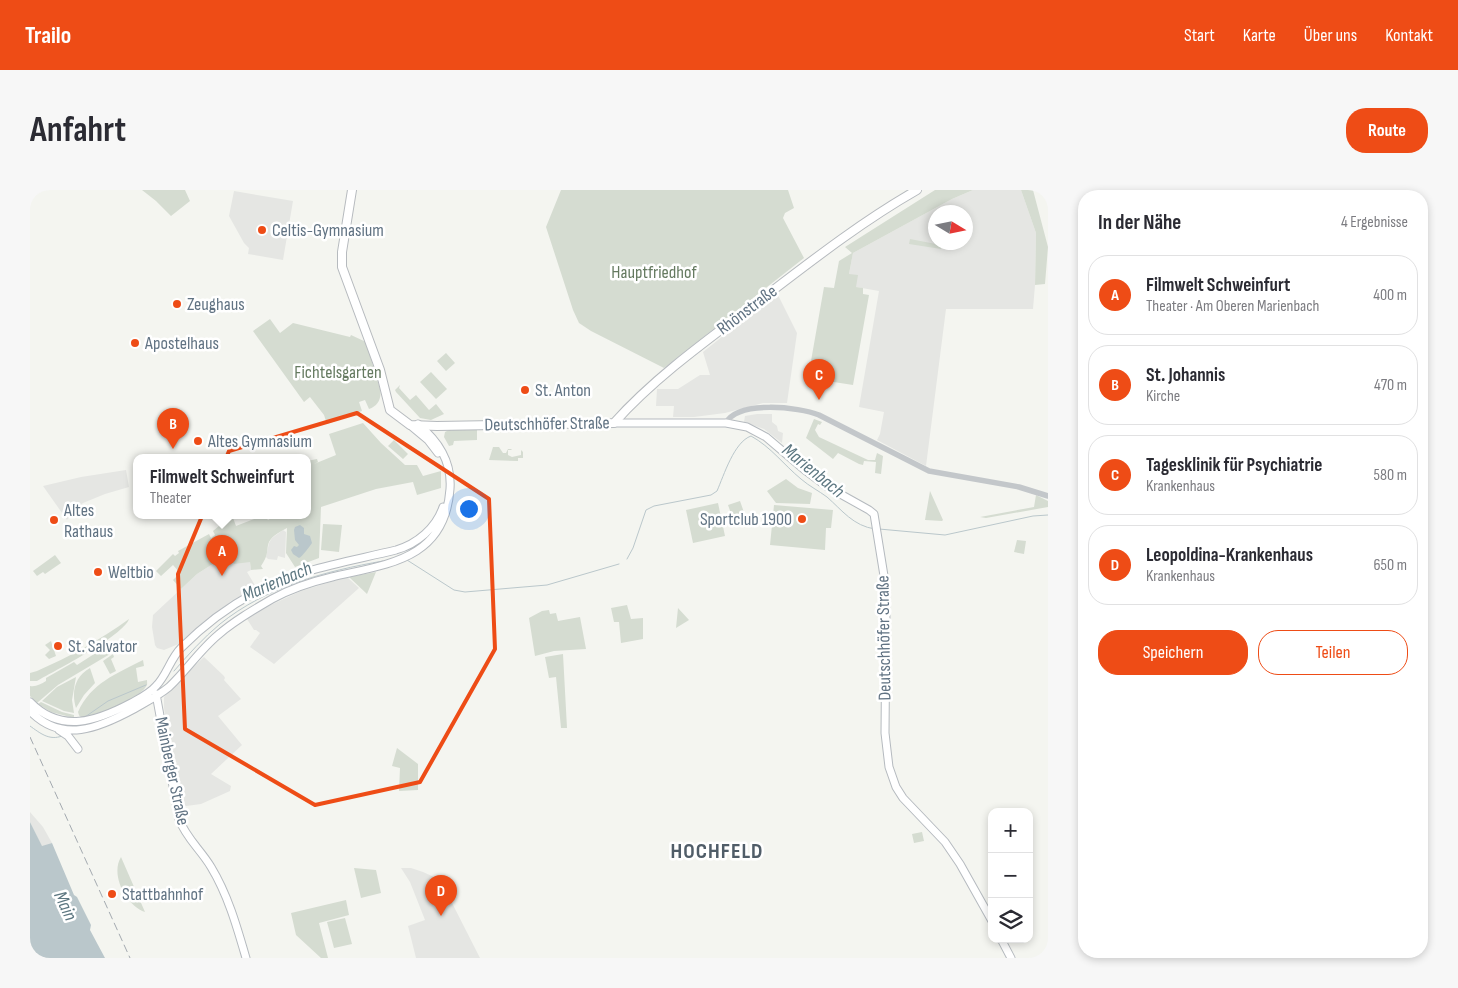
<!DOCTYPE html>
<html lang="de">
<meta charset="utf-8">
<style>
:root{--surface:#fff;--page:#f7f7f7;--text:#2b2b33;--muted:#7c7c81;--line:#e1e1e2;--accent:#ee4c16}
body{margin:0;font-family:"Sofia Sans Condensed",sans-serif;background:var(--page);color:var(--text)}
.controls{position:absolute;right:15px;bottom:15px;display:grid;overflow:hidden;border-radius:10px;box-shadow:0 2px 8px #0003}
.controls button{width:45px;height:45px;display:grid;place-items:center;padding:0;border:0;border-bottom:1px solid var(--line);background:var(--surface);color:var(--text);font:25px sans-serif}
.compass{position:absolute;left:898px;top:15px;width:45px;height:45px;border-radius:50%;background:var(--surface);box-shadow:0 2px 8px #0003;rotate:100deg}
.you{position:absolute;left:438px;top:318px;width:18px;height:18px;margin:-12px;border:4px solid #fff;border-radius:50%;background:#1a73e8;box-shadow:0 0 0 8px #1a73e833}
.badge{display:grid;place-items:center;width:32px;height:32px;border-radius:50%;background:var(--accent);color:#fff;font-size:16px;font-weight:700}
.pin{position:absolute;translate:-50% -41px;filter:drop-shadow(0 1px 2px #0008)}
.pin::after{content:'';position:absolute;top:26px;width:18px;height:15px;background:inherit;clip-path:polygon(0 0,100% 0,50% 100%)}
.popup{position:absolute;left:103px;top:264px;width:178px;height:65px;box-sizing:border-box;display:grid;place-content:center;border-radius:10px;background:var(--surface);filter:drop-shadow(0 1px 4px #0005);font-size:16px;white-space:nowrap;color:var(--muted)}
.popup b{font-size:19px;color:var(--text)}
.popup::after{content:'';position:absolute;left:50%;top:100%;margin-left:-10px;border:10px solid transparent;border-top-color:var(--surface)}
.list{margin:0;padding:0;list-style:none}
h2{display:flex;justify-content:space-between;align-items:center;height:65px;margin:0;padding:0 20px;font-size:21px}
h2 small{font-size:16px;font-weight:400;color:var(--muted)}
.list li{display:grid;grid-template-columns:32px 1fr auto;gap:15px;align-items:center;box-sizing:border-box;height:80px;margin:0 10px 10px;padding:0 10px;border:1px solid var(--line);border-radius:20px}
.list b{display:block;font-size:19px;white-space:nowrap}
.list p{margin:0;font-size:16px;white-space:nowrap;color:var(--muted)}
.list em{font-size:16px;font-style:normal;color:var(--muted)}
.actions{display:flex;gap:10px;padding:15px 20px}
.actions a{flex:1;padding:11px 0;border:1px solid var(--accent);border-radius:20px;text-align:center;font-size:18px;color:var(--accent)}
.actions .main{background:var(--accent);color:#fff}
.icon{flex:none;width:28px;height:28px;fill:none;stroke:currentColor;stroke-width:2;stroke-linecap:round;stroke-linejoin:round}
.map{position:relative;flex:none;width:1018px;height:768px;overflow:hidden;border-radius:20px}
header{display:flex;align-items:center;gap:30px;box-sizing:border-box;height:70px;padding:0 25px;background:var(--accent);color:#fff}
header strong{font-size:24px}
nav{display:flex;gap:28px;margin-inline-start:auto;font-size:18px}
.intro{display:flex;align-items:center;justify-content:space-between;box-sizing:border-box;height:120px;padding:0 30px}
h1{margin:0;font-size:35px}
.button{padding:12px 22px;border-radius:20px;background:var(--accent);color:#fff;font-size:18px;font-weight:700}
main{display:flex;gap:30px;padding:0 30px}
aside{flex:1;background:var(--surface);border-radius:20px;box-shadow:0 2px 8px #0003}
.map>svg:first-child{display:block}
.built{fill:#e5e6e3;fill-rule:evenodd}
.green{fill:#d5dcd1}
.water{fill:#bac7cb}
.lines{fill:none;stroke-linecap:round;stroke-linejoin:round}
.stream{stroke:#bac7cb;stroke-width:1}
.secondary-casing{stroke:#b5babf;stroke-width:9}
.primary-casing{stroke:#b6babe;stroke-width:10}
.tertiary{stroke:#c3c7ca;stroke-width:5.5}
.secondary{stroke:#fff;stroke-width:7}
.primary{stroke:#fff;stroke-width:8}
.rail{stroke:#a3a9af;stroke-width:1;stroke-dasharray:8 4;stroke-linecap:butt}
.marked{fill:none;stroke:#ee4c16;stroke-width:4;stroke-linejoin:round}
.poi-dot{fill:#ee4c16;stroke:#fff;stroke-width:2}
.labels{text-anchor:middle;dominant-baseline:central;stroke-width:5;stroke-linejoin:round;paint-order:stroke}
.poi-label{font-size:18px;fill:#617383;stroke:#fff;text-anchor:start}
.park-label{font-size:18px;fill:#657a60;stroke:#fff}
.street-label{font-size:18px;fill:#617383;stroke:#fff}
.water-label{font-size:19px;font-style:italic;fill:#5d7781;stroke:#fff}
.district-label{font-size:22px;font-weight:bold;letter-spacing:1px;fill:#505d68;stroke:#fff}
</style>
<header>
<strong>Trailo</strong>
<nav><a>Start</a><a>Karte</a><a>Über uns</a><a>Kontakt</a></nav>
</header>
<div class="intro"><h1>Anfahrt</h1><a class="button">Route</a></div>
<main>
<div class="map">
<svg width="1018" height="768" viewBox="0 0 1018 768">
<rect width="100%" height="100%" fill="#f4f5f0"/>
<path class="built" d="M 943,0 L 991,0 L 1006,43 L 1005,95 L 1003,119 L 916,119 L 896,276 L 847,250 L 850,244 L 854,222 L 829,217 L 849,101 L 826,97 L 819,84 L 823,63 L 922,9 ZM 906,22 L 936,22 L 936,52 L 906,52 Z
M 204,1 L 263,11 L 253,70 L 218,64 L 219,58 L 214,53 L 199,26 Z
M 747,103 L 767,143 L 757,213 L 733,213 L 695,223 L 664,227 L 643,227 L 644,216 L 626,216 L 627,199 L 648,199 L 670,185 L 680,185 L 673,162 Z
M 727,224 L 742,224 L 742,232 L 747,236 L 748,241 L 753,243 L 752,253 L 734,239 L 714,232 L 715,226 Z
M 96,280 L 99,297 L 75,304 L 53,313 L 43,322 L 37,330 L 13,296 L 51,287 Z
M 253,340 L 256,342 L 255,368 L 248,366 L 247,370 L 238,369 L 236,367 L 239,353 L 242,348 Z
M 197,365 L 220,372 L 221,380 L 217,382 L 226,397 L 201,411 L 151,453 L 134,460 L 127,458 L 125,455 L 122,437 L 123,425 L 167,384 Z
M 317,387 L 329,398 L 244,474 L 220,457 L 230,443 L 226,440 L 224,440 L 217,429 L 230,420 L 271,401 Z
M 174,467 L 194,486 L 195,488 L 194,490 L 211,509 L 188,526 L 212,555 L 181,584 L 201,596 L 200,601 L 171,614 L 149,617 L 134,518 L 134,507 L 141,498 Z
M 0,622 L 13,637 L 22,653 L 12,657 L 0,632 Z
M 371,678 L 381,678 L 393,682 L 404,687 L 412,696 L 420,709 L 450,768 L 386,768 L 378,736 L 395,730 L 380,692 Z"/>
<path class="green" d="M 112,0 L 155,0 L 160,11 L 141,26 L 126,11 Z
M 531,0 L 758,0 L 764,18 L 755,23 L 753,28 L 774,68 L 634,178 L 561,141 L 549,133 L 543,120 L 516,37 Z
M 905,0 L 943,0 L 922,9 L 823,63 L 819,84 L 828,85 L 826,97 L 833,98 L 833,104 L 839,105 L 823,195 L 778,188 L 794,97 L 804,98 L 809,71 L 822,63 L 815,57 Z
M 991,0 L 1003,0 L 1018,57 L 1015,94 L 1005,95 L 1006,43 Z
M 880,49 L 911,55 L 911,59 L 879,54 Z
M 240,129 L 250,143 L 263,133 L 320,147 L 321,145 L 336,152 L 350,199 C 352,208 348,216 339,219 L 335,210 L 329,212 L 332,221 L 297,234 L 294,225 L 280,207 L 274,212 L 223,141 Z
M 416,163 L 425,173 L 416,181 L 407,171 Z
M 401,182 L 417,199 L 406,209 L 390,192 Z
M 370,195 L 369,198 L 380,210 L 386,205 L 399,220 L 406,214 L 414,224 L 401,230 L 390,228 L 366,202 L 365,200 Z
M 784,229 L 792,232 L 790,235 L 788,234 L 785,240 L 789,247 L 838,270 L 845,270 L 847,263 L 853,266 L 851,284 L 845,283 L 846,272 L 834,271 L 833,275 L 829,274 L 808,263 L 803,269 L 776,248 Z
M 333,233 L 351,253 L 375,275 L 387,275 L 393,286 L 411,281 L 411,298 L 387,305 L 383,292 L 346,299 L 291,317 L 289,368 L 265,377 L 256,363 L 257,338 C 227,353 245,357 231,376 L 233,379 L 221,380 L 220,372 L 204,374 L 197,365 L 167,384 L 151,399 L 143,390 L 150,383 L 143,375 L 131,386 L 126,381 L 143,364 L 145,366 L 149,363 L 148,361 L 179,344 L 181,348 L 185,345 L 183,341 L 202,325 L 206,336 L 234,325 L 238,330 L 247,325 L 277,325 L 277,271 L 287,269 L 288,272 L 284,274 L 306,265 L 299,244 Z
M 447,239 L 447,250 L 424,251 L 423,255 L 419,256 L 414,247 L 415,242 L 419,240 Z
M 364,250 L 378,264 L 373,269 L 358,256 Z
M 463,257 L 469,257 L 473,263 L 476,263 L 478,259 L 481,259 L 482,260 L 478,260 L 478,265 L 482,267 L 491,265 L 491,260 L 493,262 L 493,268 L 488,268 L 488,271 L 459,270 Z
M 756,289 L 768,298 L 782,303 L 780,314 L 746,313 L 737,301 Z
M 900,301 L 913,330 L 912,331 L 895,330 Z
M 1006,305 L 1018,311 L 1018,317 L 956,328 L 950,327 L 1004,317 Z
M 710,311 L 716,328 L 704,332 L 698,315 Z
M 688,313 L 695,346 L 663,353 L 656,320 Z
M 744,315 L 803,320 L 801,338 L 796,338 L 795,360 L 740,355 Z
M 293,334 L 312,335 L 309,362 L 291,360 Z
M 987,350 L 996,351 L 994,364 L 984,362 Z
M 25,365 L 31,373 L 15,384 L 13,382 L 7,386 L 3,381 Z
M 346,382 L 337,404 L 319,387 Z
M 597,415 L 601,429 L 613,428 L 613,449 L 591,453 L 589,432 L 584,432 L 581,418 Z
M 648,418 L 659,430 L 646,438 Z
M 519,420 L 520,424 L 526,423 L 528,431 L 550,427 L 556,459 L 524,461 L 505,466 L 499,428 L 512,421 Z
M 99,429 C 93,446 26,480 7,491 L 0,491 L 0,483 L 7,481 C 39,467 70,450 99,429 Z
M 21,451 L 26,466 L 19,469 L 15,465 L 20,460 L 15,455 Z
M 75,457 L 80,464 L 28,495 L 7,513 L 0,506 L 0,496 C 6,497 11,494 16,491 L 16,488 L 44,472 L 47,475 Z
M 83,464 L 84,467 L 81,469 L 86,481 L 80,484 L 73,471 Z
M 533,464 L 537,538 L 531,538 L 526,487 L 519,488 L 515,467 Z
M 113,470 L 114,476 L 106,478 L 108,492 L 117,490 C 117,494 118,494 115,498 C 109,507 65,529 53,527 C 49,527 49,525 48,522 C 61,493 86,484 113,470 Z
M 60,478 L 65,493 L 54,505 L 46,518 C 41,502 45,486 60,478 Z
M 46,487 L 42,510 L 44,523 L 34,521 L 12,511 L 27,497 Z
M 11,512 L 32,522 L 44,525 L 44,528 L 21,522 L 8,514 Z
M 367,558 L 388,574 L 388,600 L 369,601 L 370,578 L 362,576 Z
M 892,642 L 894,651 L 884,653 L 882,644 Z
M 91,667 L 115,722 C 96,715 80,685 91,667 Z
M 324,678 L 346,680 L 351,703 L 331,708 Z
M 316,710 L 319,725 L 289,733 L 298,768 L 291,768 L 266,745 L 261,723 Z
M 315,728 L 322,754 L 304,758 L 297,732 Z"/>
<path class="water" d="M 270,335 L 274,338 L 274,344 L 280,346 L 282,353 C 280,356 272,367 269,368 L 263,364 L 261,360 L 264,356 L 267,357 L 269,355 L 265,350 L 264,340 L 265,337 Z
M 0,632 L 12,656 L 22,653 L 44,705 L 47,707 L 61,735 L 60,740 L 75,768 L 0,768 Z"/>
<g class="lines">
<path class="stream" d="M 849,339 L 915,345 L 1003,326 L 1018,325
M 597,369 L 603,358 L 616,320 L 624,316 L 681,305 L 687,301 C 694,285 704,252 721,246 C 741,257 754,275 771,289 C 779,296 789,301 797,307 C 812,320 823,336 845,339
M 377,370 L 424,400 L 435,402 L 517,395 L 589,374
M 144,481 C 158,465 173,448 190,434 C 236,397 295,381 353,371
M 55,527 L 78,511 L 116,495
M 0,536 C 10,543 19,551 32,546"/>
<defs>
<path id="secondary" d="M 584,233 L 696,233 L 717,237 L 736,247 L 776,281 L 796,296 L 839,320 L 844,324 L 855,392 L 856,430 L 855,543 L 859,577 L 866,597 L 873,608 L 915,652 L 930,674 L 962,731
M 380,235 L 398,250 L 408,263
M 126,504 L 149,629 C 156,648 171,660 181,677 C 198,705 207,737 216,768
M 0,512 C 31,544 67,531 101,513 C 110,508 119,504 126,496 C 137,485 140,469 151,458 C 172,437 198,417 224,403 C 268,379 317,372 366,360 C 387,354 406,338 413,317
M 0,521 C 32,554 69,538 104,519 C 116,512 128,506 139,497 C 156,481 170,460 188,445 C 204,431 223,420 242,409 C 260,399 281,392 302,387 C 357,374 415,370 420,299 C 422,271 408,251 388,234
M 29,540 L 38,546 L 48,559
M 971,749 L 981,768"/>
<path id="primary" d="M 322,0 L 312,62 L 312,77 L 350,180 L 360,220 L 380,235 L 407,236 L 584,233 C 625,187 680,148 729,111 C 780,72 831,32 887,0"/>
</defs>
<use href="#secondary" class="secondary-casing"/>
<use href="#primary" class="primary-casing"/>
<path class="tertiary" d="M 696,233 C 708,210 769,217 789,225 L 899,281 L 989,297 L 1018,306"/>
<use href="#secondary" class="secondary"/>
<use href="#primary" class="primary"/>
<path class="rail" d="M 0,547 L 100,768"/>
</g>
<path class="marked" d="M 327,223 L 459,309 L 465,459 L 390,592 L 285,615 L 155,539 L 148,384 L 199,261 Z"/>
<g class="poi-dot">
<circle cx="232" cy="40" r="5"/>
<circle cx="147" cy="114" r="5"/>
<circle cx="105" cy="153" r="5"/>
<circle cx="495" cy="200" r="5"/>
<circle cx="168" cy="251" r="5"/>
<circle cx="772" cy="329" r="5"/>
<circle cx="24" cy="330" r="5"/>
<circle cx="68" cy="382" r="5"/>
<circle cx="28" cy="456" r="5"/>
<circle cx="82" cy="704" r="5"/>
</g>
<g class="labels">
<g class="poi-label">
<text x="242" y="40">Celtis-Gymnasium</text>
<text x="157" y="114">Zeughaus</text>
<text x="115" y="153">Apostelhaus</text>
<text x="505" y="200">St. Anton</text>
<text x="178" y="251">Altes Gymnasium</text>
<text x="34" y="320">Altes<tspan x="34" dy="21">Rathaus</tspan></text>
<text x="762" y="329" text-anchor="end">Sportclub 1900</text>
<text x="78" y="382">Weltbio</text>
<text x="38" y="456">St. Salvator</text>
<text x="92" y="704">Stattbahnhof</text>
</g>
<g class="park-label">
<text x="624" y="82">Hauptfriedhof</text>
<text x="308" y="182">Fichtelsgarten</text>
</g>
<g class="street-label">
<text transform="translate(717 120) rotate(-37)">Rhönstraße</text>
<text transform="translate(517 234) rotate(-1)">Deutschhöfer Straße</text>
<text transform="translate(854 448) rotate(-91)">Deutschhöfer Straße</text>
<text transform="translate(142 581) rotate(78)">Mainberger Straße</text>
</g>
<g class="water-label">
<text transform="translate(783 281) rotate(39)">Marienbach</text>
<text transform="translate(247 392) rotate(-23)">Marienbach</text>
<text transform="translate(35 716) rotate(65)">Main</text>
</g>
<g class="district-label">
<text x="687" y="661">HOCHFELD</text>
</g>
</g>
</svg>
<div class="controls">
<button>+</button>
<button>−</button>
<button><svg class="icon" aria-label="layers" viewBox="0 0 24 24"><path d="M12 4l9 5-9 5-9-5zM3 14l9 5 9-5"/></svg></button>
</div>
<svg class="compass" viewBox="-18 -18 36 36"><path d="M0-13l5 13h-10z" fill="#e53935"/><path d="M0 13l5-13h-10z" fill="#7c7c81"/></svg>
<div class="you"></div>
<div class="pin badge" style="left:192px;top:386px">A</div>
<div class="popup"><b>Filmwelt Schweinfurt</b>Theater</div>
<div class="pin badge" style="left:143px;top:259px">B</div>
<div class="pin badge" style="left:789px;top:210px">C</div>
<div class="pin badge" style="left:411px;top:726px">D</div>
</div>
<aside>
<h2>In der Nähe<small>4 Ergebnisse</small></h2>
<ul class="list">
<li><span class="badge">A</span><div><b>Filmwelt Schweinfurt</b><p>Theater · Am Oberen Marienbach</p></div><em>400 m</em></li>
<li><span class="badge">B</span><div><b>St. Johannis</b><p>Kirche</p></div><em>470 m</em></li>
<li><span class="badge">C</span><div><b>Tagesklinik für Psychiatrie</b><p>Krankenhaus</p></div><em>580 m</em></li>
<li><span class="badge">D</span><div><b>Leopoldina-Krankenhaus</b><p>Krankenhaus</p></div><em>650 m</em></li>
</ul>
<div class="actions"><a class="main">Speichern</a><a>Teilen</a></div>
</aside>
</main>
